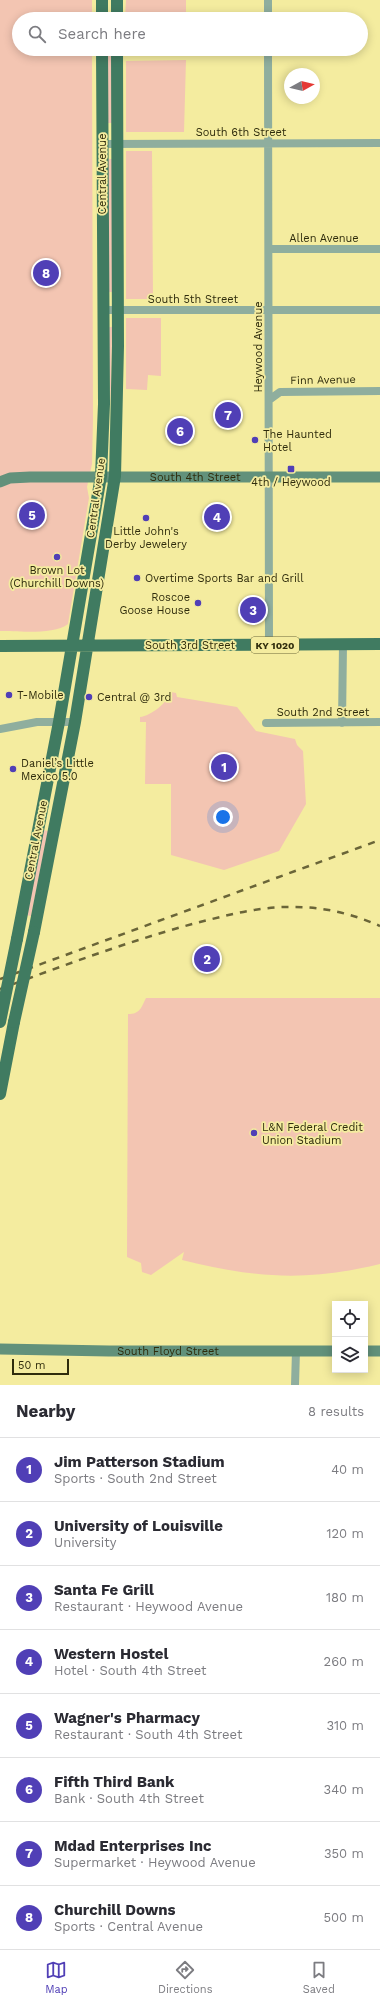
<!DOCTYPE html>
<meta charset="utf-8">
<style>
:root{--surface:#fff;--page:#f7f7f7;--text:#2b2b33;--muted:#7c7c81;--line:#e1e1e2;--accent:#503fb6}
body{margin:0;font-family:"Work Sans",sans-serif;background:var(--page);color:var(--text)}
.controls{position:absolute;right:12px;bottom:12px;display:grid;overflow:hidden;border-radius:0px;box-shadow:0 2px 10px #0003}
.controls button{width:36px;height:36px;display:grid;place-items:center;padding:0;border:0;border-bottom:1px solid var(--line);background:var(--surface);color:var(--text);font:20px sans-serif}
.compass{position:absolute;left:284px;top:68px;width:36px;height:36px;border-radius:50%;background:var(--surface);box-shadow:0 2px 10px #0003;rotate:82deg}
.scale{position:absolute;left:12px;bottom:10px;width:57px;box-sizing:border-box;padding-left:4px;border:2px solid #2f2c0c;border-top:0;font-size:11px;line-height:14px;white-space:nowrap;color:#2f2c0c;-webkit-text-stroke:3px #f4ec9f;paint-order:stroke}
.you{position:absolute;left:223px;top:817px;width:14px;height:14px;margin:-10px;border:3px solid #fff;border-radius:50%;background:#1a73e8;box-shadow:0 0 0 6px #1a73e833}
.badge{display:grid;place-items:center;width:26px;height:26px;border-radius:50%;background:var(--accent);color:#fff;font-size:13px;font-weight:700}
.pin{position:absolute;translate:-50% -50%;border:2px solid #fff;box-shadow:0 1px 4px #0006}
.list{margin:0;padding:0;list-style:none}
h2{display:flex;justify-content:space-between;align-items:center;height:52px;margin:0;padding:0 16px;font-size:17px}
h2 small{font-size:13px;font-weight:400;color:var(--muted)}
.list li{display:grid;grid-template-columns:26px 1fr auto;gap:12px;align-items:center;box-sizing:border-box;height:64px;padding:0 16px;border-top:1px solid var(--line)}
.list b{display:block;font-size:15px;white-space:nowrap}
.list p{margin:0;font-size:13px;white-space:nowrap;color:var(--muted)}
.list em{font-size:13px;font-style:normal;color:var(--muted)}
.icon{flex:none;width:22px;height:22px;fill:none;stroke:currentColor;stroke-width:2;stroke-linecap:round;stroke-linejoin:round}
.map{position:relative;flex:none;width:380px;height:1385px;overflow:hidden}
.search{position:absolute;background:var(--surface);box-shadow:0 2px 10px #0003;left:12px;right:12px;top:12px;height:44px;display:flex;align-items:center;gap:10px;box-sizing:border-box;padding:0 14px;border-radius:22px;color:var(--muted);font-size:15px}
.sheet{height:564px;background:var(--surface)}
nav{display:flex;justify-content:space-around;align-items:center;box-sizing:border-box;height:56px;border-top:1px solid var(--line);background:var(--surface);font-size:11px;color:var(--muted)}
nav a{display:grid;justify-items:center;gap:2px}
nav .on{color:var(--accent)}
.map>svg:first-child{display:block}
.green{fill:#f3c5b2}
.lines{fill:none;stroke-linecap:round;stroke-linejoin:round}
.street{stroke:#8fae9e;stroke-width:8}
.secondary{stroke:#62917b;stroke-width:11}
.primary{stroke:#407b61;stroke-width:12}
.rail{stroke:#6a6538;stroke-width:2.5;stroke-dasharray:7 7;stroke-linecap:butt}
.primary-bridge{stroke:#407b61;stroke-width:12}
.poi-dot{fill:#503fb6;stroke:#f4ec9f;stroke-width:1.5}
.labels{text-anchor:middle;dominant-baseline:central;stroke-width:3.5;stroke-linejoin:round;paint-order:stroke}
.shield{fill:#f4ec9f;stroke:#6a6638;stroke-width:1}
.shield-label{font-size:10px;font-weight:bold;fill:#2f2c0c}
.street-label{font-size:11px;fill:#2f2c0c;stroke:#f4ec9f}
.poi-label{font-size:11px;fill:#2f2c0c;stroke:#f4ec9f;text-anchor:start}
</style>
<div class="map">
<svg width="380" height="1385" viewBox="0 0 380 1385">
<rect width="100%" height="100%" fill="#f4ec9f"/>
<path class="green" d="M 0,0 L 92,0 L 92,19 L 19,19 L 19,49 L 92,49 L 93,419 L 92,464 L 87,487 L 89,498 L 68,624 C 54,635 18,631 0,631 Z
M 126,0 L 186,0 L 186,19 L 125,19 Z
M 107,49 L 112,49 L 112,123 L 107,123 Z
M 125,49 L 186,49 L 186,55 L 125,55 Z
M 186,60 L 184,132 L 126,132 L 126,61 Z
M 126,151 L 152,151 L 153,299 L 126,299 Z
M 107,159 L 112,159 L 112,292 L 107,292 Z
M 126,318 L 161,318 L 161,376 L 148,375 L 147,390 L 126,389 Z
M 107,327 L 112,327 L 111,405 Z
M 171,692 L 176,693 L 177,697 L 237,707 L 256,731 L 295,739 L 297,745 L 303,751 L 306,804 L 279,851 L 224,870 L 171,855 L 171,784 L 145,784 L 146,722 L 140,722 L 140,717 C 151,716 168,702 171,692 Z
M 43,830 L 48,831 L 31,916 L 26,915 Z
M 146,998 L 380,998 L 380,1264 C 306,1282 255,1278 182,1260 L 184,1252 L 151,1275 L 142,1272 L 141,1263 L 127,1257 L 128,1014 C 140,1014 141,1008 146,998 Z"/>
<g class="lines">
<path class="street" d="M 268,0 L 268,19
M 268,49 L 269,645
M 102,144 L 380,143
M 269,249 L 380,249
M 102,310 L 380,310
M 269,400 L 280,392 L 380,391
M 266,723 L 380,722
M 342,723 L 343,645
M 0,729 L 37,722 L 75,722
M 295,1385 L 296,1351"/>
<g class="secondary">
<path id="s1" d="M 0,482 L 10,478 L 30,477 L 380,477"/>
<path id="s2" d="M 0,1349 L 109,1351 L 335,1351"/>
<path d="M 365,1351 L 380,1351"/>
</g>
<path class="primary" d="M 102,0 L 102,19
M 117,0 L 117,19
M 0,646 L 380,644
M 34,932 L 75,722 L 115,476 L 118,346 L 117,49
M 17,939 L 59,722 L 101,476 L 104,404 L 102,49
M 0,1094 L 14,1022"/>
<path class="rail" d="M 0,979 L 380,840
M 0,989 C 65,965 129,941 196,923 C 228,915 261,906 295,907 C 324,907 353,914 380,926"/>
<path class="primary-bridge" d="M 0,1022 L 17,939
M 14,1022 L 34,932"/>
</g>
<g class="poi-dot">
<circle cx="255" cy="440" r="4"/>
<rect x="287" y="465" width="8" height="8" rx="2"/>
<circle cx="146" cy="518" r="4"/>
<circle cx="57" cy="557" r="4"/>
<circle cx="137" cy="578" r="4"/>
<circle cx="198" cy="603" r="4"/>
<circle cx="9" cy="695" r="4"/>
<circle cx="89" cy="697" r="4"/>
<circle cx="13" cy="769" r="4"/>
<circle cx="254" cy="1133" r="4"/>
</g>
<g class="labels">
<rect class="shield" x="251" y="637" width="48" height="16" rx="3"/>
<g class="shield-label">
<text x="275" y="645">KY 1020</text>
</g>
<g class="street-label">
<text x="241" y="132">South 6th Street</text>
<text transform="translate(102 174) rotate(-90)">Central Avenue</text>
<text x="324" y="238">Allen Avenue</text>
<text x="193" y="299">South 5th Street</text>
<text transform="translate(258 347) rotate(-90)">Heywood Avenue</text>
<text transform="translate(323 380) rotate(-1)">Finn Avenue</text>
<text stroke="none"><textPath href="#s1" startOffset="196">South 4th Street</textPath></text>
<text transform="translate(96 498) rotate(-82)">Central Avenue</text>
<text x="190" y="645">South 3rd Street</text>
<text x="323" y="712">South 2nd Street</text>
<text transform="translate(36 840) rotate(-79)">Central Avenue</text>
<text stroke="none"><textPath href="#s2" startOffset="168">South Floyd Street</textPath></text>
</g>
<g class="poi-label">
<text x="263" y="434">The Haunted<tspan x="263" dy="13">Hotel</tspan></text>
<text x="291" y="482" text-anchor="middle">4th / Heywood</text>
<text x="146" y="531" text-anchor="middle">Little John's<tspan x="146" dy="13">Derby Jewelery</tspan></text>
<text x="57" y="570" text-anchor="middle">Brown Lot<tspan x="57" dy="13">(Churchill Downs)</tspan></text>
<text x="145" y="578">Overtime Sports Bar and Grill</text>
<text x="190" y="597" text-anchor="end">Roscoe<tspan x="190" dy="13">Goose House</tspan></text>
<text x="17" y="695">T-Mobile</text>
<text x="97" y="697">Central @ 3rd</text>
<text x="21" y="763">Daniel’s Little<tspan x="21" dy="13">Mexico 5.0</tspan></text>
<text x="262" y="1127">L&amp;N Federal Credit<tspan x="262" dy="13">Union Stadium</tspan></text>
</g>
</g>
</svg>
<div class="controls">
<button><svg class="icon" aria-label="locate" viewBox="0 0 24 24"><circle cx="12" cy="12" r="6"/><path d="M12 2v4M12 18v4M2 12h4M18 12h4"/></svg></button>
<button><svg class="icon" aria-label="layers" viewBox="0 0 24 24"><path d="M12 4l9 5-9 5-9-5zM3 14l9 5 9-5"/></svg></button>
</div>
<svg class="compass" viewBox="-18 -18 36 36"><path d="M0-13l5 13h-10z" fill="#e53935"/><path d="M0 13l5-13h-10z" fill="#7c7c81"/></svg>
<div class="scale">50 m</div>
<div class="you"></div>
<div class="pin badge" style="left:224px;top:767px">1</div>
<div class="pin badge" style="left:207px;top:959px">2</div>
<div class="pin badge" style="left:253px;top:610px">3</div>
<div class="pin badge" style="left:217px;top:517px">4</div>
<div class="pin badge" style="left:32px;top:515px">5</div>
<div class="pin badge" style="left:180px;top:431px">6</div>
<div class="pin badge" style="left:228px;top:415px">7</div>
<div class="pin badge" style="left:46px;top:273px">8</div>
<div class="search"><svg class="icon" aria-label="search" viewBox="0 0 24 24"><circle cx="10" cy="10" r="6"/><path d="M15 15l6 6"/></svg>Search here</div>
</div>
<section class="sheet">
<h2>Nearby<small>8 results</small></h2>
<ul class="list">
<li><span class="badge">1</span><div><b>Jim Patterson Stadium</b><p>Sports · South 2nd Street</p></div><em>40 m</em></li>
<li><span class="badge">2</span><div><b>University of Louisville</b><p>University</p></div><em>120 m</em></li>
<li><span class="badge">3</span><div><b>Santa Fe Grill</b><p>Restaurant · Heywood Avenue</p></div><em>180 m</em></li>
<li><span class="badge">4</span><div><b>Western Hostel</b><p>Hotel · South 4th Street</p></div><em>260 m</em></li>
<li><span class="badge">5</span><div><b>Wagner's Pharmacy</b><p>Restaurant · South 4th Street</p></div><em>310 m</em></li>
<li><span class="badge">6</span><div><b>Fifth Third Bank</b><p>Bank · South 4th Street</p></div><em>340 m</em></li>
<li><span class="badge">7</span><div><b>Mdad Enterprises Inc</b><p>Supermarket · Heywood Avenue</p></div><em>350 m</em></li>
<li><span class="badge">8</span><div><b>Churchill Downs</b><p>Sports · Central Avenue</p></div><em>500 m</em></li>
</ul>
</section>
<nav>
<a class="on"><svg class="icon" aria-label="map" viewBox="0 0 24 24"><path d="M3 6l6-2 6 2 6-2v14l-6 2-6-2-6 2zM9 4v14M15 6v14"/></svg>Map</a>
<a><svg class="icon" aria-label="directions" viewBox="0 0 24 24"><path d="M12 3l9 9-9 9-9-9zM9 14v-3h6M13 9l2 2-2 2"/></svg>Directions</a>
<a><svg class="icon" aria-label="saved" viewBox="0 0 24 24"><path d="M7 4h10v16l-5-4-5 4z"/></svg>Saved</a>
</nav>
